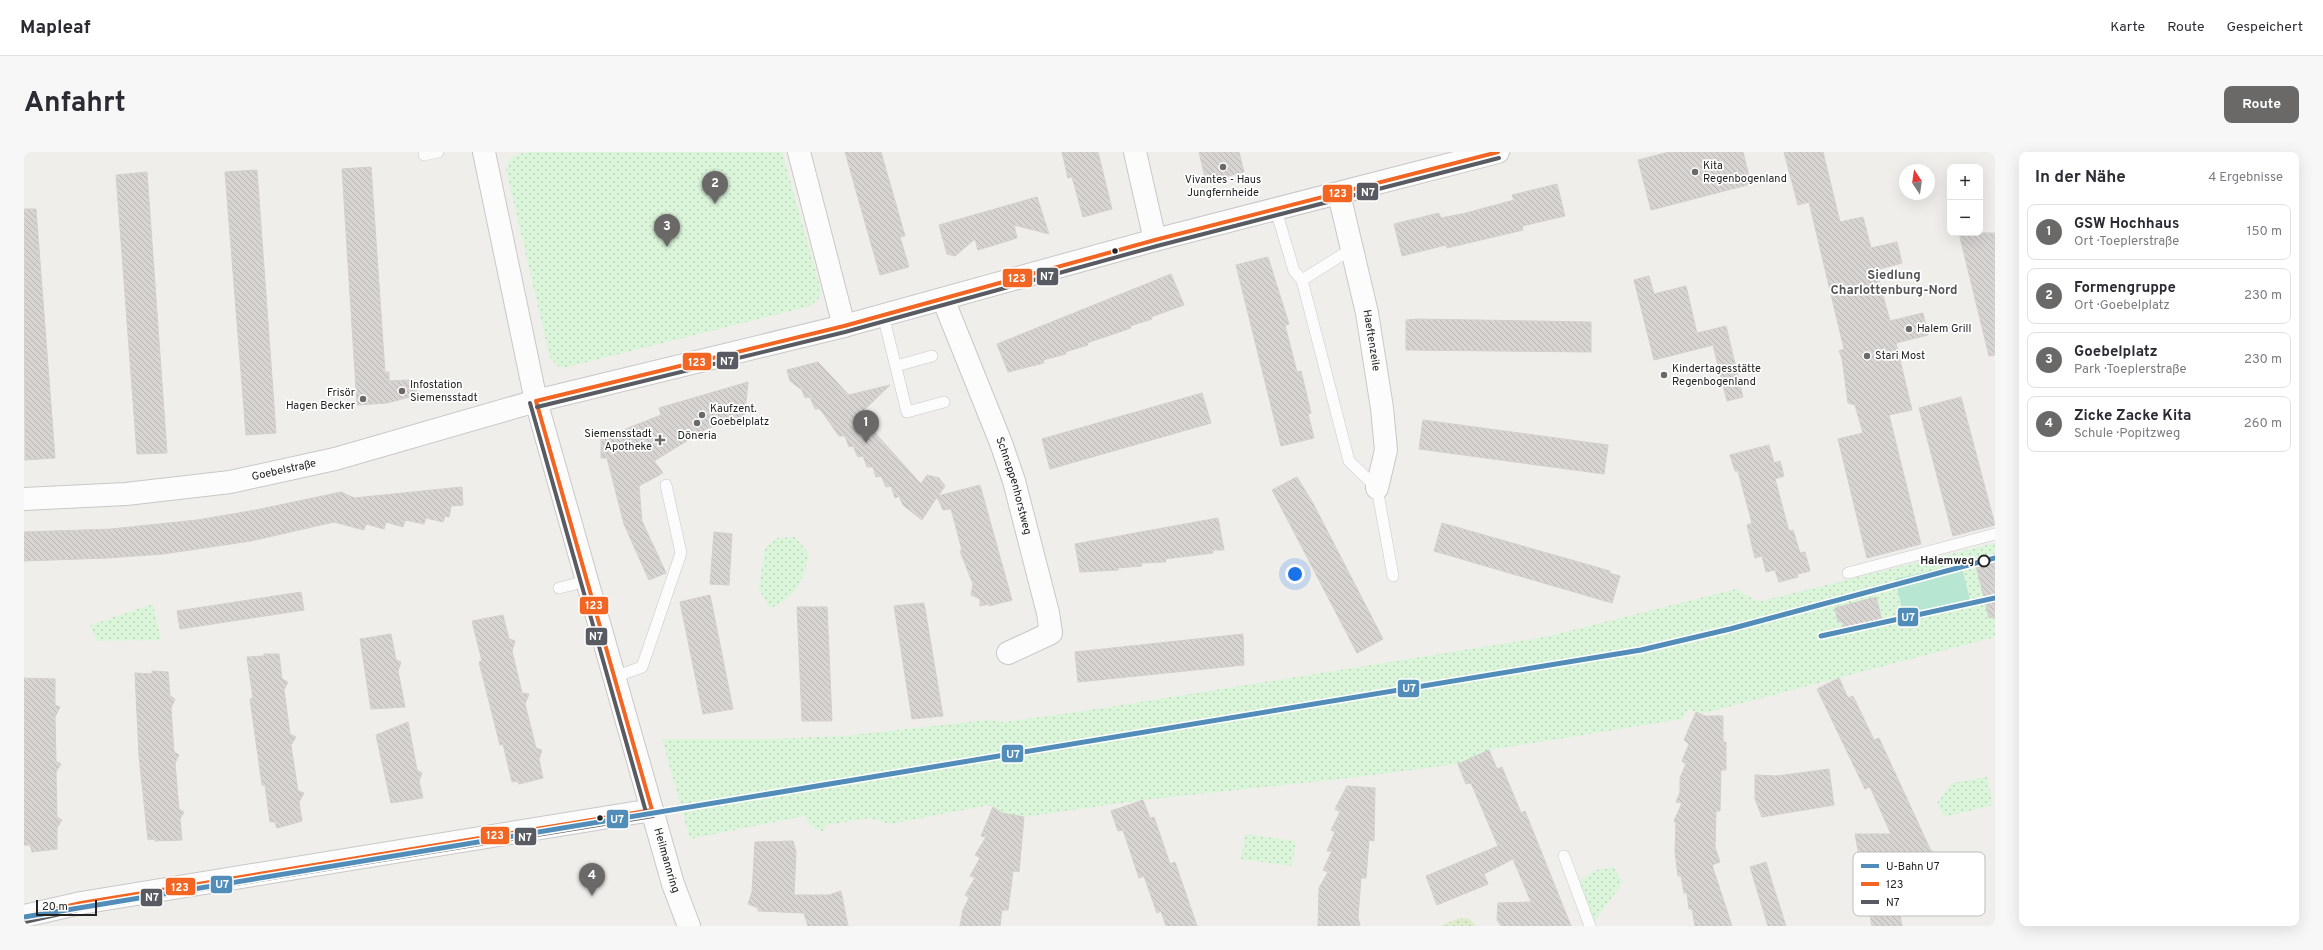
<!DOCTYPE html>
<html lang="de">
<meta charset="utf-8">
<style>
:root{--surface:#fff;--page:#f7f7f7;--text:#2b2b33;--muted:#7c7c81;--line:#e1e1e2;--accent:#6a6968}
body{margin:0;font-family:Overpass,sans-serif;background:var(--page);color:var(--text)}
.controls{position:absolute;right:12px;top:12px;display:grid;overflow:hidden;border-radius:8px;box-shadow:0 4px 16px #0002}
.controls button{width:36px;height:36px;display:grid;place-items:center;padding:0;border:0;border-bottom:1px solid var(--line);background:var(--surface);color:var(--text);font:20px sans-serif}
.compass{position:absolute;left:1875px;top:12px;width:36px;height:36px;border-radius:50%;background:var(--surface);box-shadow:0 4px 16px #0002;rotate:347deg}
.scale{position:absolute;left:12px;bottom:10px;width:61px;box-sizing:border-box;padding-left:4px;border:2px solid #222;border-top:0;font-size:11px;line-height:14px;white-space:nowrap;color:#222;-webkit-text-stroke:3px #fff;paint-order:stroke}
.you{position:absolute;left:1271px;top:422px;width:14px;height:14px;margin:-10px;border:3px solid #fff;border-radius:50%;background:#1a73e8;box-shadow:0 0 0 6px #1a73e833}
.badge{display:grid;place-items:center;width:26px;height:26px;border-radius:50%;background:var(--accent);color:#fff;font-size:13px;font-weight:700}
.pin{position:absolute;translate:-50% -33px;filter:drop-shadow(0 1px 2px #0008)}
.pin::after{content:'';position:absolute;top:21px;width:14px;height:12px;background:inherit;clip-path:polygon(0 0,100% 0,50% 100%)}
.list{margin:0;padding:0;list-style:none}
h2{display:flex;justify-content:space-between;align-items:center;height:52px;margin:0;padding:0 16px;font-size:17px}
h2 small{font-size:13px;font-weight:400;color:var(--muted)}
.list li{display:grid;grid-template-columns:26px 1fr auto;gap:12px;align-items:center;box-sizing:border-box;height:56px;margin:0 8px 8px;padding:0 8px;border:1px solid var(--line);border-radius:8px}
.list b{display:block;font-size:15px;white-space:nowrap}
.list p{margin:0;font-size:13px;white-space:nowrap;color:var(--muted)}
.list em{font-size:13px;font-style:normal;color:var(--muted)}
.map{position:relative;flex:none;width:1971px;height:774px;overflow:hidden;border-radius:8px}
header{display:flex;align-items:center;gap:24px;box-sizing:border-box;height:56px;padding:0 20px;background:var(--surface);border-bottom:1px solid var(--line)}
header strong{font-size:19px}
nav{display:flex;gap:22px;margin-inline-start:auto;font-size:14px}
.intro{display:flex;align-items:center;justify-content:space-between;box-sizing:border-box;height:96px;padding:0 24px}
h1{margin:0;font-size:28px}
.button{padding:10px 18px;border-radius:8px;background:var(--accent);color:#fff;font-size:14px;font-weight:700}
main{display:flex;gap:24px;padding:0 24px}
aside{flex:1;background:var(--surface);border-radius:8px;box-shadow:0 4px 16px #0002}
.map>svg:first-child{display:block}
.grass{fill:url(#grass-dots)}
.park{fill:url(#park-dots)}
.pitch{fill:#b7e6d2}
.building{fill:url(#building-back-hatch);stroke:#d3d0cc}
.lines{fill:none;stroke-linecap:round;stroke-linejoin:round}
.service-casing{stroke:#c9c8c7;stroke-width:12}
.minor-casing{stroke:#c9c8c7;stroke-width:24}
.service{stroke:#fdfcfc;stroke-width:11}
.minor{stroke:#fdfcfc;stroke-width:22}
.bus-1-casing{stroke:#fff;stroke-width:7}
.bus-2-casing{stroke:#fff;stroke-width:7}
.bus-1{stroke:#f26522;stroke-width:4}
.bus-2{stroke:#595b62;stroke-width:4}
.metro-1-casing{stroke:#fff;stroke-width:8}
.metro-1{stroke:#528dba;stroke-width:5}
.poi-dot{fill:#6a6968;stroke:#fff;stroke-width:1.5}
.bus-dot{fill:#222;stroke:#fff;stroke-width:1.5}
.stop-dot{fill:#fff;stroke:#222;stroke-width:2}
.labels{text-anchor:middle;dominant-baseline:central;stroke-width:3.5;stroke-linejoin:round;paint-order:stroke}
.poi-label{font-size:11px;fill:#222;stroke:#fff;text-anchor:start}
.street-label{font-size:11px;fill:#222;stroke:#fff}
.stop-label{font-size:11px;font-weight:bold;fill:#222;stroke:#fff;text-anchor:end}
.quarter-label{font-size:13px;font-weight:bold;fill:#555;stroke:#fff}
.key{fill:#fff;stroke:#bdbdbd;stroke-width:1}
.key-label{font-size:11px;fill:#222}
.line-badge{stroke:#fff;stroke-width:1.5}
.badge-label{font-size:11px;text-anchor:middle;font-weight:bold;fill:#fff}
</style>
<header>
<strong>Mapleaf</strong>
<nav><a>Karte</a><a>Route</a><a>Gespeichert</a></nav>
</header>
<div class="intro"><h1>Anfahrt</h1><a class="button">Route</a></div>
<main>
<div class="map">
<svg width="1971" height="774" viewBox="0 0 1971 774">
<defs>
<pattern id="grass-dots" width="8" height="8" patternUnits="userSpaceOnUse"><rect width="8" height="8" fill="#ddeccb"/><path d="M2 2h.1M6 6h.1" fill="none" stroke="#bdcaae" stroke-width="1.8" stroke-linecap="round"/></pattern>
<pattern id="park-dots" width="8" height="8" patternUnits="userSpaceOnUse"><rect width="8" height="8" fill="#daf5da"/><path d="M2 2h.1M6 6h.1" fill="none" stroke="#bbd2bb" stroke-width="1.8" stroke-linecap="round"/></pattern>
<pattern id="building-back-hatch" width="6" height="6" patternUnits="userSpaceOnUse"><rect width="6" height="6" fill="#d7d4d2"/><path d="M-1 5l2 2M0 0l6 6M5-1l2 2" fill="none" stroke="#b8b6b4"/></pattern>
</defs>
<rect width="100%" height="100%" fill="#f0eeeb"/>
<path class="grass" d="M 1436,766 L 1446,767 L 1452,774 L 1416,774 Z"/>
<path class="park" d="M 505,0 L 758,0 L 797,138 L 796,145 L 786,154 L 543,215 L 535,215 L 526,206 L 482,17 C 485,4 492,2 505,0 Z
M 771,385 L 785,402 C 777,434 775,441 746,457 L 735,437 L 741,396 L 753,386 Z
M 1971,391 L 1971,485 L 1677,562 L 1665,557 L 1658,567 L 1465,598 L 1434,612 L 1317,627 L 1119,648 L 1000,665 L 978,661 L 965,653 L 866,672 L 846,666 L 802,673 L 799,680 L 787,674 L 780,664 L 666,687 L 638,587 L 747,587 L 819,584 L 964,568 L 979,570 L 1060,559 L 1521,485 L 1712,437 L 1734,450 Z
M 129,452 L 137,488 L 73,489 L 66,473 Z
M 1963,625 L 1969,653 L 1920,665 L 1913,651 L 1928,631 Z
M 1221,682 L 1272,689 L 1268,714 L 1217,707 Z
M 1589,715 L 1599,730 L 1570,770 L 1555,729 L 1572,718 Z"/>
<path class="pitch" d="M 1937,412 L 1947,452 L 1881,469 L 1871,427 Z"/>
<path class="building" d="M 821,0 L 857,0 L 881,84 L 876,85 L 885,115 L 856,123 Z
M 1038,0 L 1074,0 L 1088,57 L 1059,65 L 1048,25 L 1044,26 Z
M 1175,0 L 1215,0 L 1220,20 L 1182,30 Z
M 1645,0 L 1719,0 L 1727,32 L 1627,58 L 1614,8 Z
M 1760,0 L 1799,0 L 1816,70 L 1839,65 L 1847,96 L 1873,90 L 1878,111 L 1852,118 L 1866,169 L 1899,161 L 1904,183 L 1872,191 L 1888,258 L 1865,263 L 1897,392 L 1843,406 L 1814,287 L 1839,281 L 1831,253 L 1824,251 L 1818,206 L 1815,199 L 1820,197 L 1785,50 L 1774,53 Z
M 347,15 L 361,220 L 365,220 L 365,229 L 385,228 L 392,232 L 394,236 L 390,244 L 363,251 L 333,253 L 318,17 Z
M 233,18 L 252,281 L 222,283 L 201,20 Z
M 123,20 L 143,301 L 113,302 L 92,23 Z
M 1533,32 L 1541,64 L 1498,74 L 1499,78 L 1423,96 L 1422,93 L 1378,104 L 1370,72 L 1415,61 L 1417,66 L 1442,61 L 1490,48 L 1488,43 Z
M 1013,45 L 1025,82 L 990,73 L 993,86 L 954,98 L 951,87 L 931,104 L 923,102 L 915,73 Z
M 0,57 L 12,57 L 31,306 L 1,308 Z
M 1935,81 L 1971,81 L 1971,203 L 1965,204 Z
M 1244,105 L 1265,172 L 1261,173 L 1273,220 L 1277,219 L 1287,261 L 1284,262 L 1290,286 L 1257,294 L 1212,113 Z
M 1147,122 L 1160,153 L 1127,165 L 1128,167 L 1106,174 L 1107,176 L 1063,191 L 1064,193 L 1041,200 L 1042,202 L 1019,208 L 1020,211 L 984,220 L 973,192 Z
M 1625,124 L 1630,142 L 1662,134 L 1673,181 L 1702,174 L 1719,245 L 1703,249 L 1689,193 L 1630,208 L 1610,128 Z
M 1393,167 L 1567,170 L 1567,200 L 1382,198 L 1382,168 Z
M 794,210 L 825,243 L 866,233 L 835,263 L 897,332 L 903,323 L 915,326 L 921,334 L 914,344 L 956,333 L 988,448 L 965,454 L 965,452 L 956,454 L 956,447 L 947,443 L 949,432 L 936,399 L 938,398 L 927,357 L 919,358 L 913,345 L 898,368 L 879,353 L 875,344 L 871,346 L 867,334 L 862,335 L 857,324 L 852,325 L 849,315 L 843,315 L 839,304 L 834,305 L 829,294 L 825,295 L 821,284 L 815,284 L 796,257 L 791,257 L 786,245 L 781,246 L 778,238 L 766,229 L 763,218 Z
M 724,230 L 720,269 L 709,269 L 684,276 L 630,309 L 639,321 L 615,334 L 618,369 L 642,421 L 625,428 L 600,372 L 583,306 L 577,306 L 577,284 L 584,284 L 637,263 L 635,256 Z
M 1178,241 L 1187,271 L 1026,317 L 1018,287 Z
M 1937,245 L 1971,373 L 1929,384 L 1895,256 Z
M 1399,268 L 1584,293 L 1580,322 L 1395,297 Z
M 1745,293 L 1750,311 L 1756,309 L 1760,324 L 1751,327 L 1765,379 L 1769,378 L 1776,401 L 1781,400 L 1786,419 L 1773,422 L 1774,425 L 1755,430 L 1751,418 L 1742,420 L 1738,404 L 1731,406 L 1723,373 L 1728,371 L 1714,319 L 1711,319 L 1706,303 Z
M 1273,325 L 1290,353 L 1359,487 L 1333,501 L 1248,338 Z
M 438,335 L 439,353 L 427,354 L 425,365 L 421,364 L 419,370 L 402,366 L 400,372 L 381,368 L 379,375 L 362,370 L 360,377 L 342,372 L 340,378 L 310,370 L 227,389 L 139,402 L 84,406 L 0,409 L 0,380 L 87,377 L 173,368 L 232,358 L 317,340 L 330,346 Z
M 1194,366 L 1200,398 L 1189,398 L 1189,401 L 1141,407 L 1142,410 L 1117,411 L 1118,414 L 1094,416 L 1094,418 L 1056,420 L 1051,392 Z
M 1418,371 L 1586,419 L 1585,421 L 1596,424 L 1588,451 L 1410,399 Z
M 690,380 L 708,382 L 705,433 L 686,432 Z
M 1971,404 L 1971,465 L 1965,466 L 1951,409 Z
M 277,440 L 280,458 L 156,477 L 153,459 Z
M 686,443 L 709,557 L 679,562 L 656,450 Z
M 1852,445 L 1858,469 L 1820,477 L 1819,470 L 1814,470 L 1811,456 Z
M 900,451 L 919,564 L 888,567 L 870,454 Z
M 773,455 L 803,455 L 808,569 L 778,569 Z
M 479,463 L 485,487 L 491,489 L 488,499 L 498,541 L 505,542 L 501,552 L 512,596 L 518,598 L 515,607 L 519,626 L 495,632 L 493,629 L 488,630 L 479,592 L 476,593 L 455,510 L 458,509 L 448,469 Z
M 367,482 L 372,508 L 377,510 L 374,519 L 381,555 L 347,557 L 336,487 Z
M 1219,482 L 1220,513 L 1054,530 L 1051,500 Z
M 240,502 L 255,502 L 258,527 L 264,530 L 260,538 L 266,582 L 272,585 L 267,593 L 274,639 L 280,641 L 275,650 L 278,669 L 253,676 L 251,670 L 246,670 L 241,633 L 238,633 L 226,547 L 229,546 L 223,505 L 240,504 Z
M 128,519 L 144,520 L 146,544 L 151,547 L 147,556 L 150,600 L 155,603 L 151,611 L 155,657 L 160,660 L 156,667 L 158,688 L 131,689 L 130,687 L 124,688 L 115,604 L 111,521 L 128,522 Z
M 0,526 L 31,527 L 31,553 L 36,555 L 31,565 L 32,609 L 37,612 L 32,620 L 33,665 L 38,668 L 33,676 L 33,697 L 8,700 L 6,693 L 0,693 Z
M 1815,526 L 1824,546 L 1829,544 L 1850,588 L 1855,586 L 1906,697 L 1913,704 L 1908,709 L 1909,713 L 1870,725 L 1878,774 L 1848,774 L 1831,682 L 1867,682 L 1846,635 L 1841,637 L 1793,537 Z
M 1672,560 L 1681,564 L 1699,564 L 1699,590 L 1702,590 L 1702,618 L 1697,618 L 1696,659 L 1692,659 L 1691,695 L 1696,710 L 1688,713 L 1708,774 L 1671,774 L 1668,757 L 1665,757 L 1663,741 L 1660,741 L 1657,724 L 1654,724 L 1651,700 L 1652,670 L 1650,669 L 1658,651 L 1652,650 L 1656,640 L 1656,626 L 1662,612 L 1658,609 L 1665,592 L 1660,588 Z
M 384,570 L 393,618 L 398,621 L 395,629 L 399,646 L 367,651 L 352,583 Z
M 1465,598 L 1473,617 L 1478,615 L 1497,661 L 1501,659 L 1547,774 L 1477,774 L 1473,768 L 1474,751 L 1507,750 L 1489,707 L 1460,722 L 1464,732 L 1413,753 L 1402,724 L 1474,694 L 1447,631 L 1442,632 L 1434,612 Z
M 1805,617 L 1810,653 L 1738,665 L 1731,647 L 1731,623 L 1753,624 Z
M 1323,634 L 1351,636 L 1350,689 L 1345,688 L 1342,726 L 1337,726 L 1334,765 L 1336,774 L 1294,774 L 1295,736 L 1304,720 L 1299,718 L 1308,699 L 1303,699 L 1311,680 L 1307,678 L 1316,660 L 1311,657 Z
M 1119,648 L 1126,666 L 1130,665 L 1146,712 L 1151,710 L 1173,774 L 1142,774 L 1137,759 L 1133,761 L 1120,724 L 1115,726 L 1099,678 L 1094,679 L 1087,659 Z
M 969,655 L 978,661 L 1000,665 L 995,720 L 989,719 L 984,758 L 978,758 L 976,774 L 936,774 L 939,758 L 945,746 L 941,743 L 951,726 L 946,724 L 956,706 L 951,703 L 962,685 L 957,684 Z
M 769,689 L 772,700 L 770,743 L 805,743 L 817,739 L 824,774 L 784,774 L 780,761 L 734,759 L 734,756 L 724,752 L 728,740 L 731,690 Z
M 1742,710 L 1748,730 L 1762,774 L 1744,774 L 1726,715 Z"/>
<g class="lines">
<defs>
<path id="service" d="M 400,3 L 414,0
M 1252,58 L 1270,119 L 1278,128 L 1325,309 L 1353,336 L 1369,424
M 1278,128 L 1329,96
M 859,163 L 883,260 L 920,250
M 872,214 L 908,204
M 1824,421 L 1971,382
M 535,436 L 563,429
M 590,525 L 618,515 L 657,401 L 642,333
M 1540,704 L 1566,774"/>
<g id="minor">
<path id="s1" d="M 460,0 L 512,249 L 649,732 L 665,774"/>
<path d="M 775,0 L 820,174"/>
<path d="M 1111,0 L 1131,88"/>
<path id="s2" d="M 1315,42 L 1343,161 L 1358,256 L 1362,298 L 1353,336"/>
<path id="s3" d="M 919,147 L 977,291 L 990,329 L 1024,461 L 1027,481 L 984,501"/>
<path id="s4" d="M 0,347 L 102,342 L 206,330 L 311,307 L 512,249 L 820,174 L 1131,88 L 1474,0"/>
<path d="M 0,764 L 57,751 L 628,658"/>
</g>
</defs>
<use href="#service" class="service-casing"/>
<use href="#minor" class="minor-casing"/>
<use href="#service" class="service"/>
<use href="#minor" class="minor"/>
<defs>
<path id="bus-1" d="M 512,249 L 820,174 L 1131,88 L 1474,0
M 512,249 L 628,658
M 0,764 L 57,751 L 628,658"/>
<path id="bus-2" d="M 506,251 L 622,660
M 513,255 L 821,180 L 1133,94 L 1475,6
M 1,770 L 58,757 L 629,664"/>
</defs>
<use href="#bus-1" class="bus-1-casing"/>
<use href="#bus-2" class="bus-2-casing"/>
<use href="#bus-1" class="bus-1"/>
<use href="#bus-2" class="bus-2"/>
<defs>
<path id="metro-1" d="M 1797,484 L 1971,446
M 0,765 L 1617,498 L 1706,477 L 1971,406"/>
</defs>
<use href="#metro-1" class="metro-1-casing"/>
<use href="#metro-1" class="metro-1"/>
</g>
<g class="poi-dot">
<circle cx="1199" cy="15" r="4"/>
<circle cx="1671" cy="20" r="4"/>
<circle cx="1885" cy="177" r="4"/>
<circle cx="1843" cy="204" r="4"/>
<circle cx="1640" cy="223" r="4"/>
<circle cx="378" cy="239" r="4"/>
<circle cx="339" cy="247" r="4"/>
<circle cx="678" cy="263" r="4"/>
<circle cx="673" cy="271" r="4"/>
<path d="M634 282h4v4h4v4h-4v4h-4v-4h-4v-4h4z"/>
</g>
<g class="bus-dot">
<circle cx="1091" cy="99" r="3.5"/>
<circle cx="576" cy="666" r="3.5"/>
</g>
<circle class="stop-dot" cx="1960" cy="409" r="5.5"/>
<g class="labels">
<g class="poi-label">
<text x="1679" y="14">Kita<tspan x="1679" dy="13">Regenbogenland</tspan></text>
<text x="1199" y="28" text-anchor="middle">Vivantes - Haus<tspan x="1199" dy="13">Jungfernheide</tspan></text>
<text x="1893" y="177">Halem Grill</text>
<text x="1851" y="204">Stari Most</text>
<text x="1648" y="217">Kindertagesstätte<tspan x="1648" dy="13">Regenbogenland</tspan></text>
<text x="386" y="233">Infostation<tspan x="386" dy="13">Siemensstadt</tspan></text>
<text x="331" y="241" text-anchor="end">Frisör<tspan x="331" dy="13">Hagen Becker</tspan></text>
<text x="686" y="257">Kaufzent.<tspan x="686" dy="13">Goebelplatz</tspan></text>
<text x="628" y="282" text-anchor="end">Siemensstadt<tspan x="628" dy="13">Apotheke</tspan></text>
<text x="673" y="284" text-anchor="middle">Döneria</text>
</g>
<g class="street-label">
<text stroke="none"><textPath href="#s2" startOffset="150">Haeftenzeile</textPath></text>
<text stroke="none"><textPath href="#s4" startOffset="262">Goebelstraße</textPath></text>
<text stroke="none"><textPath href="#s3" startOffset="200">Schneppenhorstweg</textPath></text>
<text stroke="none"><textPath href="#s1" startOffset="732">Heilmannring</textPath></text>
</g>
<g class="stop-label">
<text x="1950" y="409">Halemweg</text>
</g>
<g class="quarter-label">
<text x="1870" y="124">Siedlung<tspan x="1870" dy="15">Charlottenburg-Nord</tspan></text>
</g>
</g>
<rect x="1829" y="700" width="132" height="64" rx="6" class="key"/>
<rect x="1837" y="712" width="18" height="4" fill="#528dba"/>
<rect x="1837" y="730" width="18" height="4" fill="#f26522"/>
<rect x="1837" y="748" width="18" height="4" fill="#595b62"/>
<g class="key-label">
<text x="1862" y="718">U-Bahn U7</text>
<text x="1862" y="736">123</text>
<text x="1862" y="754">N7</text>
</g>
<g class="line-badge">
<rect x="1332" y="30" width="23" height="19" rx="4" fill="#595b62"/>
<rect x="1298" y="32" width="31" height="19" rx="4" fill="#f26522"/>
<rect x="1012" y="115" width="23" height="19" rx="4" fill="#595b62"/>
<rect x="978" y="116" width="31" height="20" rx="4" fill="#f26522"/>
<rect x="692" y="199" width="23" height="19" rx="4" fill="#595b62"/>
<rect x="658" y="200" width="30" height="19" rx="4" fill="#f26522"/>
<rect x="555" y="444" width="30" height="19" rx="4" fill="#f26522"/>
<rect x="1873" y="455" width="22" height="20" rx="4" fill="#528dba"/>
<rect x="561" y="475" width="23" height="19" rx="4" fill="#595b62"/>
<rect x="1373" y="527" width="23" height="19" rx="4" fill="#528dba"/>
<rect x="977" y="592" width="23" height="19" rx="4" fill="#528dba"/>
<rect x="582" y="657" width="23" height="20" rx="4" fill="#528dba"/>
<rect x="456" y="674" width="30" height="19" rx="4" fill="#f26522"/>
<rect x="490" y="675" width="23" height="19" rx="4" fill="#595b62"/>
<rect x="186" y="723" width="23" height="19" rx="4" fill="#528dba"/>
<rect x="141" y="725" width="31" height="19" rx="4" fill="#f26522"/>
<rect x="116" y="736" width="23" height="19" rx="4" fill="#595b62"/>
</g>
<g class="badge-label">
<text x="1344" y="44">N7</text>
<text x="1314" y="45">123</text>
<text x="1023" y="128">N7</text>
<text x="993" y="130">123</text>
<text x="703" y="213">N7</text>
<text x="673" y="214">123</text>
<text x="570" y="457">123</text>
<text x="1884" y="469">U7</text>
<text x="572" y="488">N7</text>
<text x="1385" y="540">U7</text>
<text x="989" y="606">U7</text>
<text x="593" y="671">U7</text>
<text x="471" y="687">123</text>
<text x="501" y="689">N7</text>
<text x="198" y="736">U7</text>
<text x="156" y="739">123</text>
<text x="128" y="749">N7</text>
</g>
</svg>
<div class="controls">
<button>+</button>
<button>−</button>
</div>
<svg class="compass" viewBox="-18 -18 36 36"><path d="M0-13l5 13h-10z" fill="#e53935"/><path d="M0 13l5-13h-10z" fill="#7c7c81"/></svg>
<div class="scale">20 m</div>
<div class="you"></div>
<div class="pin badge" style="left:842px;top:291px">1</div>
<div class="pin badge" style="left:691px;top:52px">2</div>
<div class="pin badge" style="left:643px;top:95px">3</div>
<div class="pin badge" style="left:568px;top:744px">4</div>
</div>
<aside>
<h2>In der Nähe<small>4 Ergebnisse</small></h2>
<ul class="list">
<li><span class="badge">1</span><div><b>GSW Hochhaus</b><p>Ort · Toeplerstraße</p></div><em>150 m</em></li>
<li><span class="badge">2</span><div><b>Formengruppe</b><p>Ort · Goebelplatz</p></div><em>230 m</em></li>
<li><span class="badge">3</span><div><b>Goebelplatz</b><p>Park · Toeplerstraße</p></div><em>230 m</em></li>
<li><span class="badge">4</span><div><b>Zicke Zacke Kita</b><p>Schule · Popitzweg</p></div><em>260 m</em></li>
</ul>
</aside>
</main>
